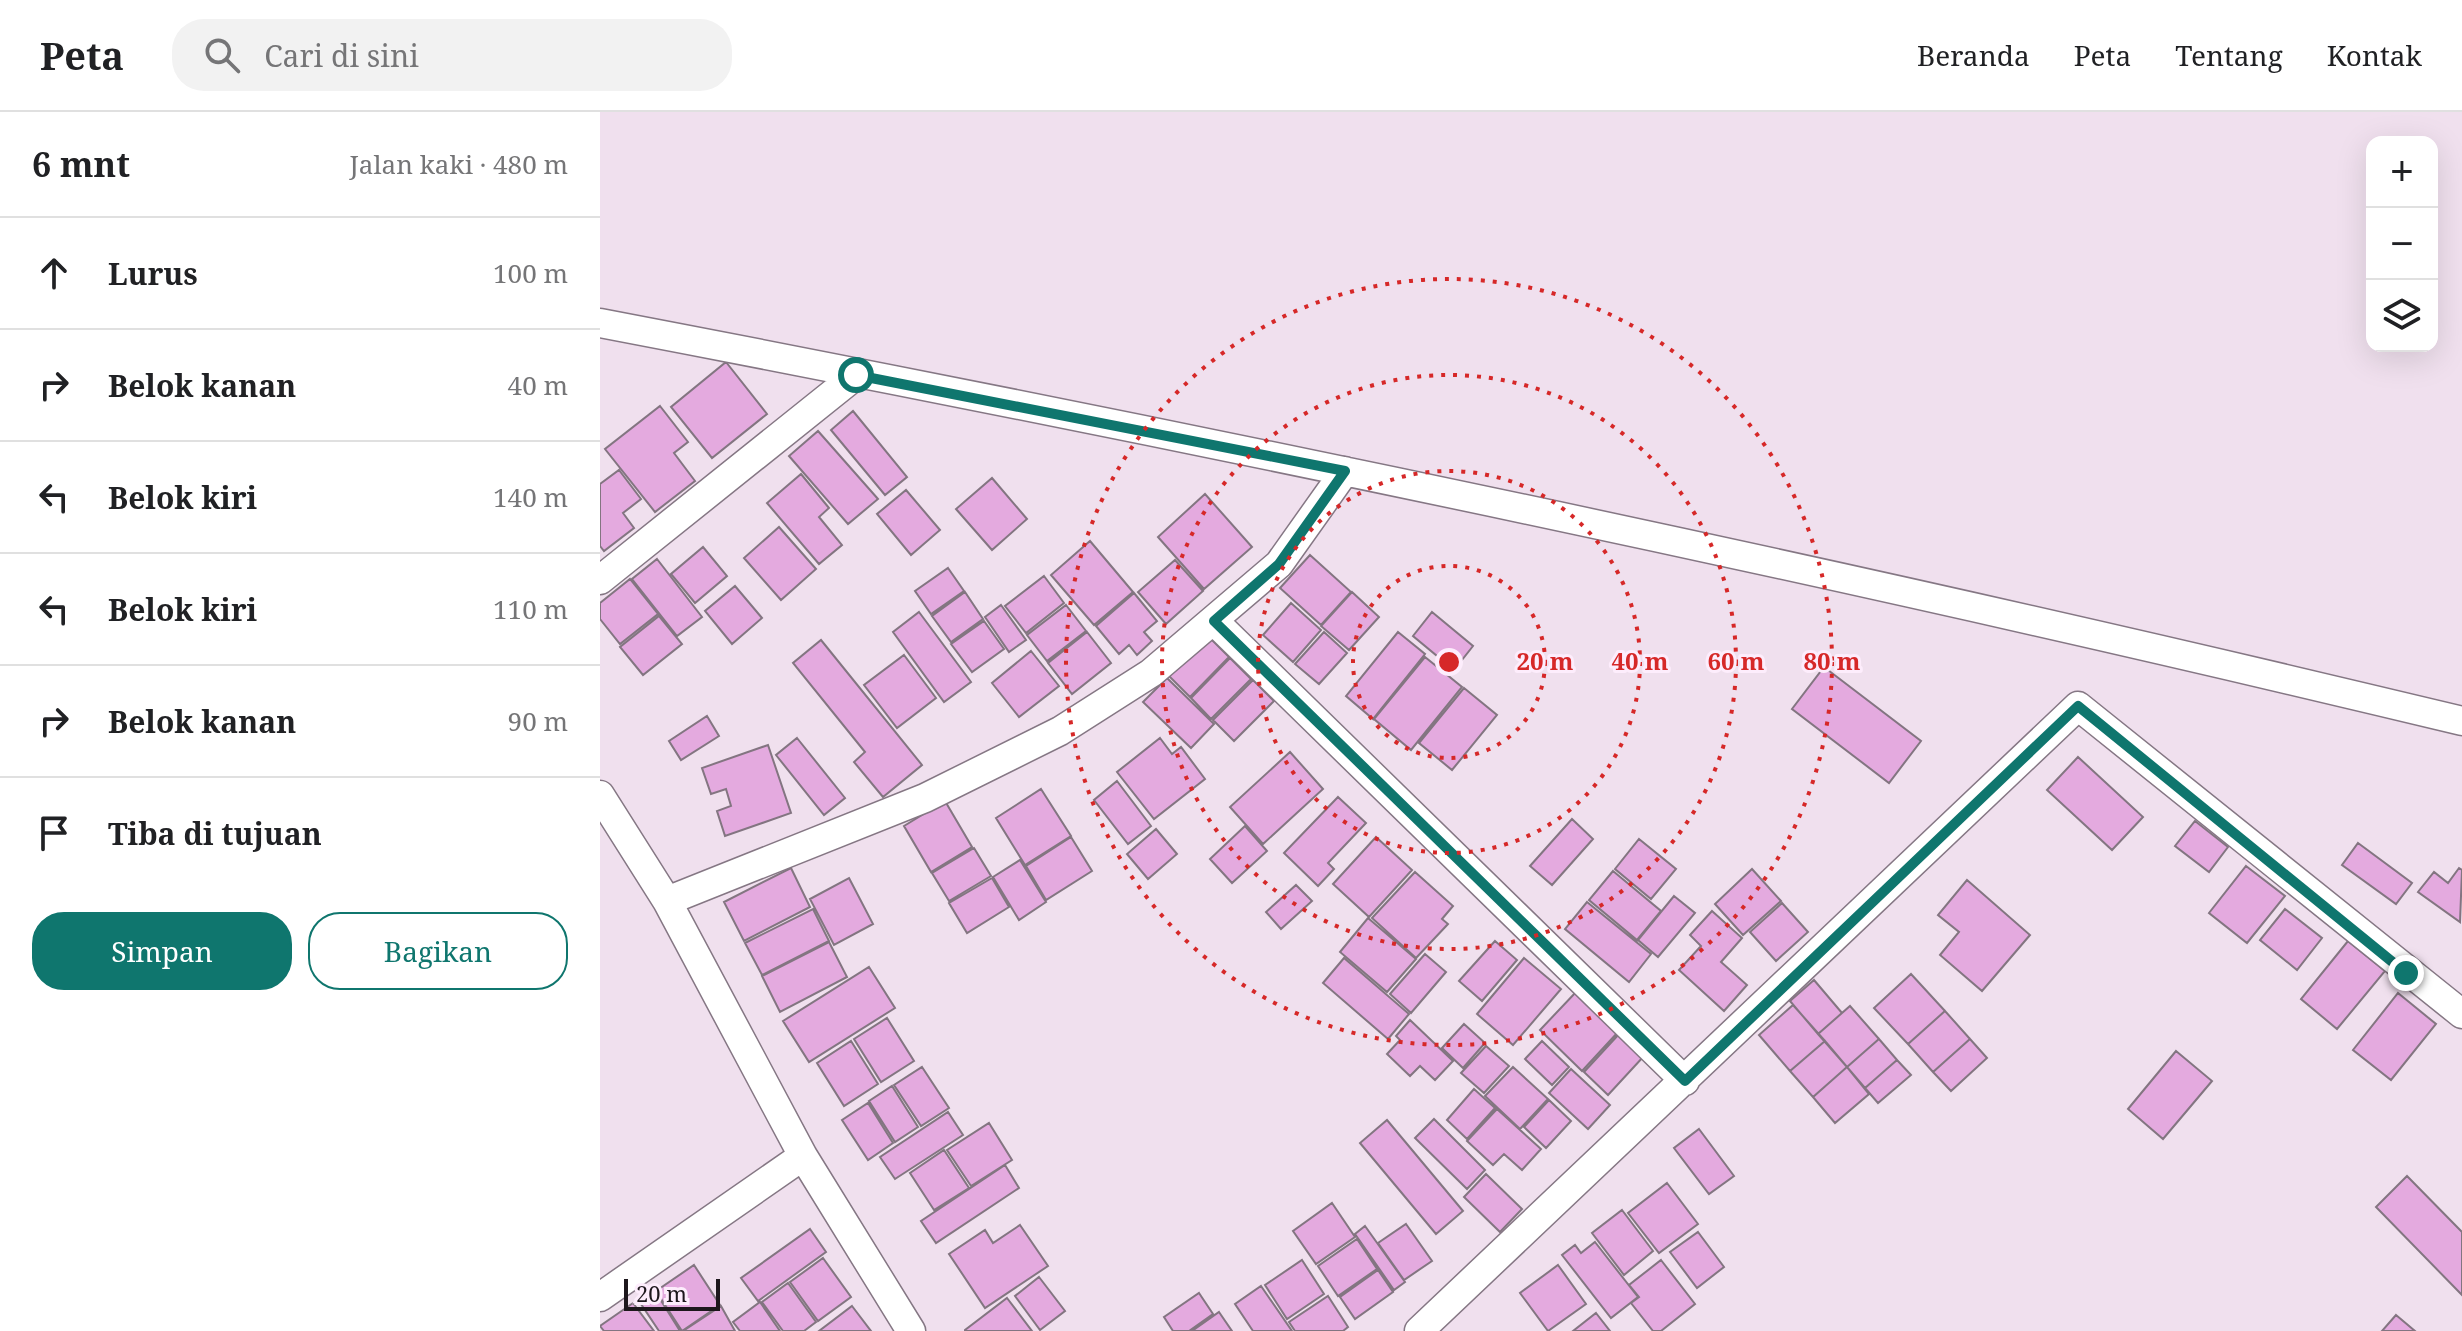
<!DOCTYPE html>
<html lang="id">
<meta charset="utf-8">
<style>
:root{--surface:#fff;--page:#f2f2f2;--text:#202124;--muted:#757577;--line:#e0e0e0;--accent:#0f766e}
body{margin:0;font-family:"Noto Serif",serif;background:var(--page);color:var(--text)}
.controls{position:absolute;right:24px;top:24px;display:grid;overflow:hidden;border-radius:16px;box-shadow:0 8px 32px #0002}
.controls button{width:72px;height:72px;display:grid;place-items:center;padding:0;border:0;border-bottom:2px solid var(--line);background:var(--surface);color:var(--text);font:40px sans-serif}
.scale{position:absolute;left:24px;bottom:20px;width:96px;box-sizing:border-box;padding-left:8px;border:4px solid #1d171c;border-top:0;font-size:22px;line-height:28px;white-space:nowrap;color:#1d171c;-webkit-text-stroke:6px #fdedfc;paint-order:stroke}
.stop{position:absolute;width:24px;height:24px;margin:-18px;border:6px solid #0f766e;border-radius:50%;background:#fff}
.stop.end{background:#0f766e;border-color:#fff;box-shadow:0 2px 8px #0008}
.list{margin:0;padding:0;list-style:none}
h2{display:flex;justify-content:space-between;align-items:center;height:104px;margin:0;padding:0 32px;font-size:34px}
h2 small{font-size:26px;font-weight:400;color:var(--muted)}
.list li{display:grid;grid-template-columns:52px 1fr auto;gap:24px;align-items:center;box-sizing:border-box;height:112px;padding:0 32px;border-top:2px solid var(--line)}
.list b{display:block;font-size:30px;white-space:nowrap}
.list em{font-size:26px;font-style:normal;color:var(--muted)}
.actions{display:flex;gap:16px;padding:24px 32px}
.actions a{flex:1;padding:18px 0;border:2px solid var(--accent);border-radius:32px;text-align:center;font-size:28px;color:var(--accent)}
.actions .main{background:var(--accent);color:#fff}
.icon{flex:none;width:44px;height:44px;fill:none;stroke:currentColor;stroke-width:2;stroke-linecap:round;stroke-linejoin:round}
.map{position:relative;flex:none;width:1862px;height:1219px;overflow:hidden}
header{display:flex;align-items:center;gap:48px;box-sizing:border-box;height:112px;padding:0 40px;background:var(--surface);border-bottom:2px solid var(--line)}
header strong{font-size:38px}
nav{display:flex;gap:44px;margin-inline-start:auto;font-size:28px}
.search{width:560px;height:72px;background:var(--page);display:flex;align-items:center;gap:20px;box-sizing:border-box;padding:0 28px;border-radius:32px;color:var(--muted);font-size:30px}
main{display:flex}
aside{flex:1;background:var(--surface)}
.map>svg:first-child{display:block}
.building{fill:#e4aadf;stroke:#837581;stroke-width:2}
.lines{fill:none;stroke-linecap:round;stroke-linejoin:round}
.minor-casing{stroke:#857784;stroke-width:31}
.minor{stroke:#fff;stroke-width:28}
.route{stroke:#0f766e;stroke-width:10}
.ring{fill:none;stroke:#d62828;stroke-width:4;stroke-dasharray:4 8}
.centre{fill:#d62828;stroke:#fdedfc;stroke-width:4}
.ring-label{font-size:24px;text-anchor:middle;font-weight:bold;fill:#d62828;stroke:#fdedfc;stroke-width:6;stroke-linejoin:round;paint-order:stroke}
</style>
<header>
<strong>Peta</strong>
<div class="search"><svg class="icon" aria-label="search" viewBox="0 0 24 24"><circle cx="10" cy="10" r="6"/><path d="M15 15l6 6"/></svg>Cari di sini</div>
<nav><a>Beranda</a><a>Peta</a><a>Tentang</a><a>Kontak</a></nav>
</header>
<main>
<aside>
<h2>6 mnt<small>Jalan kaki · 480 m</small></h2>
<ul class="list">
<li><svg class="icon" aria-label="ahead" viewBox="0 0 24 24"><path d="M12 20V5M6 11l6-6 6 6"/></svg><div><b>Lurus</b></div><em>100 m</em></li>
<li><svg class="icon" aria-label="right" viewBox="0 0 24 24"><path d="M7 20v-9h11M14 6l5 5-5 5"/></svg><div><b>Belok kanan</b></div><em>40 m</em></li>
<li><svg class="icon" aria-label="left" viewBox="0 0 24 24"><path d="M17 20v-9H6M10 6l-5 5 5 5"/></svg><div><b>Belok kiri</b></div><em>140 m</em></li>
<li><svg class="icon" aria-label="left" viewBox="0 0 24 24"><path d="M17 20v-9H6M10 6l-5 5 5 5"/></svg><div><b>Belok kiri</b></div><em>110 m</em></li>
<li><svg class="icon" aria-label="right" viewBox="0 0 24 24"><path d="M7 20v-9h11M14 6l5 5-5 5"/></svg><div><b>Belok kanan</b></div><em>90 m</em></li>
<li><svg class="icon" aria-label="arrive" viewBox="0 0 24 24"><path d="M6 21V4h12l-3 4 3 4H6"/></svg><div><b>Tiba di tujuan</b></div></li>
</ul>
<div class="actions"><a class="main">Simpan</a><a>Bagikan</a></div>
</aside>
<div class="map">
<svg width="1862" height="1219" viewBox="0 0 1862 1219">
<rect width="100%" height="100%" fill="#f0e0ee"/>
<path class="building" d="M 126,250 L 167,302 L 112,346 L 71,295 Z
M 60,294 L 88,330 L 74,341 L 95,369 L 55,400 L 5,337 Z
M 253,299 L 307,365 L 285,383 L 231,318 Z
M 218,319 L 278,387 L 248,412 L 189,344 Z
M 19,358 L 41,387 L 23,401 L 34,416 L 4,439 L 0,434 L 0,372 Z
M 201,362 L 229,396 L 219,405 L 242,433 L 219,452 L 167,391 Z
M 392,366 L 427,407 L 392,438 L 356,397 Z
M 306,378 L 340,418 L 311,443 L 277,402 Z
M 605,382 L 652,435 L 604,477 L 558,425 Z
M 179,415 L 216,457 L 181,488 L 144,446 Z
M 490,429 L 533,480 L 494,513 L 451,463 Z
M 103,435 L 127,464 L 95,491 L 71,462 Z
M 710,443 L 751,480 L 721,513 L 680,476 Z
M 57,447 L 102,505 L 77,524 L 32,467 Z
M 575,448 L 603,479 L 566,512 L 538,480 Z
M 348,456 L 364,479 L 331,502 L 315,479 Z
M 444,464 L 464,491 L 426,521 L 405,494 Z
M 30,467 L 58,502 L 20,532 L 0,507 L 0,491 Z
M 135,474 L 162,506 L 132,532 L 105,499 Z
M 365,480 L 383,507 L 351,530 L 332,504 Z
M 752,480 L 779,505 L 749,538 L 721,514 Z
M 534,481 L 557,509 L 544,520 L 552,529 L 537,543 L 529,533 L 519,542 L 496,514 Z
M 691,491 L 721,518 L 693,550 L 663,523 Z
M 401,493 L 426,528 L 409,540 L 385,505 Z
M 466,493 L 486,519 L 447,549 L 427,523 Z
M 319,500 L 371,570 L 344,590 L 293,520 Z
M 832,500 L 873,534 L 854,558 L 813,524 Z
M 59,504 L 82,532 L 43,563 L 20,535 Z
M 384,509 L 404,537 L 372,560 L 351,532 Z
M 487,520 L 511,551 L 472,582 L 448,551 Z
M 724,520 L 747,541 L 719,572 L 695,552 Z
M 798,520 L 825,542 L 773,607 L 746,584 Z
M 608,524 L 629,545 L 590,585 L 569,564 Z
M 221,528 L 322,653 L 283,685 L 254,650 L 265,640 L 193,551 Z
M 431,539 L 459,574 L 419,605 L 392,571 Z
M 304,543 L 336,586 L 297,616 L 264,573 Z
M 825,545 L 862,575 L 811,638 L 774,607 Z
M 630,546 L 651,567 L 611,607 L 591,586 Z
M 1224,555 L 1321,629 L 1289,671 L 1192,597 Z
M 567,566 L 614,612 L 591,636 L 543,590 Z
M 653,568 L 674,589 L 634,629 L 613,608 Z
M 864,576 L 897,603 L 852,658 L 819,631 Z
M 107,604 L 119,624 L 81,648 L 69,629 Z
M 197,626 L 245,686 L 224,703 L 176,643 Z
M 560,626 L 572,642 L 581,635 L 605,667 L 554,707 L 517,660 Z
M 168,633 L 191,701 L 125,724 L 117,699 L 131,694 L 126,677 L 111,682 L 102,656 Z
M 690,640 L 723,677 L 663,732 L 630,695 Z
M 1478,645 L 1543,705 L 1512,738 L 1447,678 Z
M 517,669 L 551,714 L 528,732 L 494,688 Z
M 441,677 L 471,724 L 425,753 L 396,706 Z
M 738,685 L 766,711 L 728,751 L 734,757 L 718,774 L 684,741 Z
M 345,689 L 372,735 L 331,760 L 304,714 Z
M 972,707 L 993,727 L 952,773 L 930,754 Z
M 1595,709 L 1628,735 L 1609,760 L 1575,734 Z
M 645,714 L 667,739 L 632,771 L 610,747 Z
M 556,717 L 577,742 L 548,767 L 527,742 Z
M 471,725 L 492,759 L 446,788 L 426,754 Z
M 776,725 L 812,758 L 769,805 L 733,772 Z
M 1039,727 L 1076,757 L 1051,787 L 1015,757 Z
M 1758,731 L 1812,771 L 1796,792 L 1742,753 Z
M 374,736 L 391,764 L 349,789 L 332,761 Z
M 420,748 L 446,790 L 419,808 L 393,765 Z
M 1646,754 L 1685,784 L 1647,831 L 1609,801 Z
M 191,756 L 210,795 L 144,829 L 124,790 Z
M 1859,756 L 1862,758 L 1860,810 L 1818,780 L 1834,760 L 1848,771 Z
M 1152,757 L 1181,789 L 1143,823 L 1115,792 Z
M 1013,759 L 1061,799 L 1037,828 L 989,788 Z
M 815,760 L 853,794 L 842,807 L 848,812 L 816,846 L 772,806 Z
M 249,766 L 273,812 L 234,833 L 210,787 Z
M 392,766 L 409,795 L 367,821 L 349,791 Z
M 1367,768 L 1430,823 L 1382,879 L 1340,843 L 1359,820 L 1338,803 Z
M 696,773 L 712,789 L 681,817 L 666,800 Z
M 1074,784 L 1095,801 L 1058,845 L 1038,828 Z
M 987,790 L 1051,842 L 1029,870 L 965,817 Z
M 1182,791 L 1208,820 L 1176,849 L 1150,820 Z
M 213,797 L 229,829 L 162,863 L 145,831 Z
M 1685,797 L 1722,826 L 1697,858 L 1660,828 Z
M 1112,799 L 1142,826 L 1121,850 L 1147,873 L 1124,899 L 1079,858 L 1101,834 L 1090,823 Z
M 768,806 L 816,847 L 787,880 L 740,840 Z
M 895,829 L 917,848 L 882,889 L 859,869 Z
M 1748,829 L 1785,859 L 1737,917 L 1701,887 Z
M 229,830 L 247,865 L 180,900 L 162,864 Z
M 825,842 L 846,860 L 811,901 L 790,882 Z
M 744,846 L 809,902 L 788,927 L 723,871 Z
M 924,846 L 961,877 L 913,933 L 877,902 Z
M 269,855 L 295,896 L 209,950 L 183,909 Z
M 1311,862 L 1345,899 L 1308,932 L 1274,896 Z
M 1214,868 L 1242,901 L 1218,922 L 1190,889 Z
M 977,879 L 1019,919 L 982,959 L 940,918 Z
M 1798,881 L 1836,912 L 1791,968 L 1753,938 Z
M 1193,893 L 1225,929 L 1190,959 L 1159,923 Z
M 1250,894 L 1279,927 L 1247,955 L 1218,922 Z
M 1345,899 L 1370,927 L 1333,960 L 1308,932 Z
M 287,906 L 314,949 L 281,970 L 254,927 Z
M 810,908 L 853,949 L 835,968 L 820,954 L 810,964 L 787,942 L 800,928 L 796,924 Z
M 864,912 L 885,931 L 863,956 L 842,936 Z
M 1020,921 L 1044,944 L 1008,983 L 984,960 Z
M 1279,927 L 1297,948 L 1265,976 L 1247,955 Z
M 1370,927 L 1387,946 L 1351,979 L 1333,960 Z
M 251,929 L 278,972 L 244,994 L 217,951 Z
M 942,929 L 969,955 L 952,973 L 925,947 Z
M 1225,929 L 1247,955 L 1213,985 L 1190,959 Z
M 886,934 L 909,954 L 884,981 L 861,961 Z
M 1576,939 L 1612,969 L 1563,1027 L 1528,997 Z
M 1297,948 L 1311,963 L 1278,991 L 1265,976 Z
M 322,955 L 349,996 L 321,1014 L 294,973 Z
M 913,955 L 948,987 L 920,1017 L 885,984 Z
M 1247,955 L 1269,982 L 1235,1011 L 1213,985 Z
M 971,957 L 1010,993 L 988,1017 L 949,981 Z
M 292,974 L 318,1015 L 295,1030 L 269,989 Z
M 874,977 L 895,996 L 867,1027 L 847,1008 Z
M 949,988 L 971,1009 L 946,1036 L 924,1015 Z
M 268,991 L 293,1031 L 268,1048 L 242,1008 Z
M 897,997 L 941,1037 L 922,1058 L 904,1042 L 893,1053 L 867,1029 Z
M 348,1000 L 363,1023 L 295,1067 L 280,1045 Z
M 834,1007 L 885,1058 L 867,1077 L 815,1026 Z
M 787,1008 L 863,1099 L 836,1122 L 760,1031 Z
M 389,1011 L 412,1048 L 371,1074 L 347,1038 Z
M 1099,1017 L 1134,1064 L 1109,1082 L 1074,1036 Z
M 344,1038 L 369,1076 L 334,1098 L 310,1061 Z
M 405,1053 L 419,1076 L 336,1131 L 321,1109 Z
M 886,1062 L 922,1097 L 900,1120 L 864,1085 Z
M 1807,1064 L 1862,1120 L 1862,1183 L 1776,1095 Z
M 1067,1071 L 1098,1112 L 1059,1141 L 1028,1101 Z
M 732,1091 L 755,1125 L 716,1152 L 693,1119 Z
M 1022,1098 L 1053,1139 L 1024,1163 L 992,1121 Z
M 806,1112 L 832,1149 L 804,1168 L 778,1131 Z
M 420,1113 L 448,1154 L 385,1196 L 349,1142 L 385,1118 L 393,1131 Z
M 765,1114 L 805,1170 L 794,1178 L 755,1122 Z
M 210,1117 L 226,1140 L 158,1189 L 141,1166 Z
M 1098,1120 L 1124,1155 L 1097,1176 L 1070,1140 Z
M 757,1127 L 777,1157 L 738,1184 L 718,1154 Z
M 995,1130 L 1038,1185 L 1011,1206 L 962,1143 L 975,1133 L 981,1141 Z
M 223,1146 L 251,1185 L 218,1209 L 190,1170 Z
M 702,1148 L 724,1182 L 687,1207 L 665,1173 Z
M 1061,1148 L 1095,1192 L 1061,1219 L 1053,1219 L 1031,1191 L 1039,1185 L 1029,1173 Z
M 94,1153 L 120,1193 L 82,1219 L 56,1179 Z
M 958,1153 L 986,1192 L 948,1219 L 920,1181 Z
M 778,1158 L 793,1180 L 755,1207 L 740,1185 Z
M 439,1165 L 465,1199 L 440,1218 L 415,1184 Z
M 188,1171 L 216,1210 L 204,1219 L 183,1219 L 162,1190 Z
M 661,1174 L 692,1219 L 653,1219 L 635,1192 Z
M 55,1179 L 80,1219 L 59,1219 L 39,1189 Z
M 599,1181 L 613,1202 L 589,1219 L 573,1219 L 564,1205 Z
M 728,1184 L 748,1215 L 743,1219 L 695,1219 L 689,1210 Z
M 407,1186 L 432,1219 L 365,1219 L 365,1218 Z
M 160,1190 L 180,1219 L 140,1219 L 133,1210 Z
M 33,1191 L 54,1219 L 4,1219 L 0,1214 Z
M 121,1194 L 135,1219 L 83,1219 Z
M 252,1194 L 271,1219 L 219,1219 Z
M 619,1200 L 632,1219 L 592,1219 Z
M 996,1201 L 1010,1219 L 973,1219 Z
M 1796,1203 L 1815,1219 L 1782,1219 Z"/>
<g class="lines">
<defs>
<path id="minor" d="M 0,211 C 623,330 1245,460 1862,609
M 0,468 L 256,263
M 614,509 L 1085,969
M 0,683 L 67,789 L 203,1044 L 311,1219
M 67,789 L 325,686 L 460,619 L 551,561 L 679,452 L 745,359
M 0,1185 L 203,1044
M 819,1219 L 1478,594 L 1862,902"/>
</defs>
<use href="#minor" class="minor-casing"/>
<use href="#minor" class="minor"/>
</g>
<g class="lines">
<path class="route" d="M 256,263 L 745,359 L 679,452 L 614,509 L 1085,969 L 1478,594 L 1806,861"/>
</g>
<g class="ring">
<circle cx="849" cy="550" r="96"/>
<circle cx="849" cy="550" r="191"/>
<circle cx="849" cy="550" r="287"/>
<circle cx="849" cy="550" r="383"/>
</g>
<circle cx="849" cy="550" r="12" class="centre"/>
<g class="ring-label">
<text x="945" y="558">20 m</text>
<text x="1040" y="558">40 m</text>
<text x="1136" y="558">60 m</text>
<text x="1232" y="558">80 m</text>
</g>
</svg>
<div class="controls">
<button>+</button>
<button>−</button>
<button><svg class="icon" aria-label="layers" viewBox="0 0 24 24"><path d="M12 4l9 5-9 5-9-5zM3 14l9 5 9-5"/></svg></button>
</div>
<div class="scale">20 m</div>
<div class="stop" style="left:256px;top:263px"></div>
<div class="stop end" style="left:1806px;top:861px"></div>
</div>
</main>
